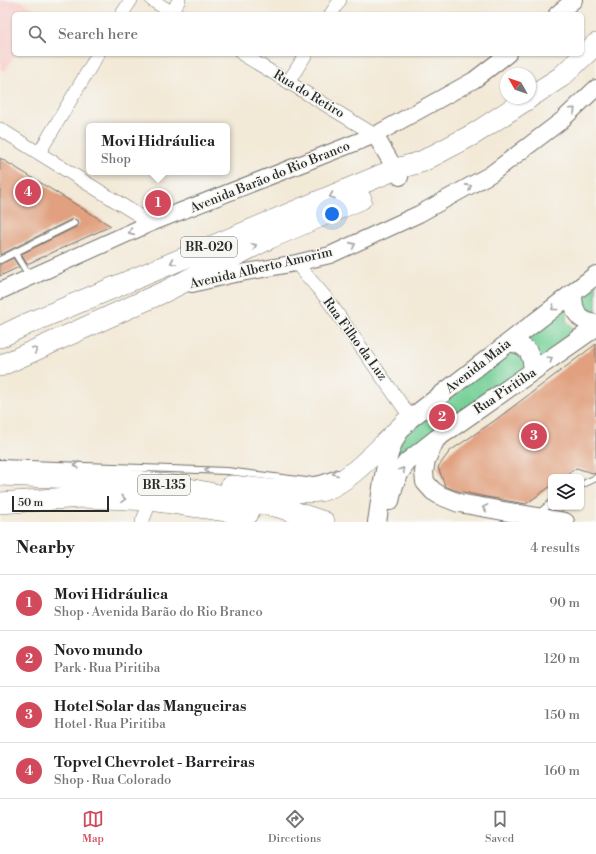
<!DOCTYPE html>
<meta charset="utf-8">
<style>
:root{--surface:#fff;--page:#f6f6f6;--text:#202124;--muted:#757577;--line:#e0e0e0;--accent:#d1495b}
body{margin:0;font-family:"Libre Bodoni",serif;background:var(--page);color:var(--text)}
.controls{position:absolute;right:12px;bottom:12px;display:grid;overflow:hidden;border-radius:6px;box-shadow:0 1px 3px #0004}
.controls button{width:36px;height:36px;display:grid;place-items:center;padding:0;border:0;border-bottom:1px solid var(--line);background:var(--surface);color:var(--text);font:20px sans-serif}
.compass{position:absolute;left:500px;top:68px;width:36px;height:36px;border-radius:50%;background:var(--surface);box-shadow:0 1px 3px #0004;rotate:310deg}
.scale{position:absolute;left:12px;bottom:10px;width:97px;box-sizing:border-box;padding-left:4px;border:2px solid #2b2b2b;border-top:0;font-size:11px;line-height:14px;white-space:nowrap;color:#2b2b2b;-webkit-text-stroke:3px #f6f6f2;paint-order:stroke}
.you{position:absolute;left:332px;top:214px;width:14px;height:14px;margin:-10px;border:3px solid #fff;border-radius:50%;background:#1a73e8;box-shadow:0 0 0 6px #1a73e833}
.badge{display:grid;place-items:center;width:26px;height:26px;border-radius:50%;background:var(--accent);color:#fff;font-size:13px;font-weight:700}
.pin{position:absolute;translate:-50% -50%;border:2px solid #fff;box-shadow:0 1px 4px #0006}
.popup{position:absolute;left:86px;top:123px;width:144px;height:52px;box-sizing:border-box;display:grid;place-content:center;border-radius:6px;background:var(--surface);filter:drop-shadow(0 1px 3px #0005);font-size:13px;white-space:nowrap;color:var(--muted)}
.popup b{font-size:15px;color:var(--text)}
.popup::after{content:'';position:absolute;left:50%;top:100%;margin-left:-8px;border:8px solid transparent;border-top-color:var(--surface)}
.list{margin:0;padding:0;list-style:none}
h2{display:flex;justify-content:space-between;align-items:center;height:52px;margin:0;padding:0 16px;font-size:17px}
h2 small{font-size:13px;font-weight:400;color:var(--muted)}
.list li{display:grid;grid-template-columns:26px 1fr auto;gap:12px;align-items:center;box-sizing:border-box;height:56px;padding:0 16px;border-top:1px solid var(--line)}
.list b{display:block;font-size:15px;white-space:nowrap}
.list p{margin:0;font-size:13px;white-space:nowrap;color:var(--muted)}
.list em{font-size:13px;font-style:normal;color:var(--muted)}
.icon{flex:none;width:22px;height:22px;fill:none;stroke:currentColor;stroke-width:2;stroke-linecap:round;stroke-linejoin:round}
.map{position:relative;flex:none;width:596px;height:522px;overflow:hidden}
.search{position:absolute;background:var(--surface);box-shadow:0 1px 3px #0004;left:12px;right:12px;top:12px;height:44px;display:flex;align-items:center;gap:10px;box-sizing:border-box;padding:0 14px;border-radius:6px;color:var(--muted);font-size:15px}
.sheet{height:276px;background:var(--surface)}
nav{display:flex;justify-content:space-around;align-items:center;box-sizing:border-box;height:56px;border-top:1px solid var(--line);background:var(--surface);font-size:11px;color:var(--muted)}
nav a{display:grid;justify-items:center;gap:2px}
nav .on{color:var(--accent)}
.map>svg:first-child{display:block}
.built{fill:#f7d0cd}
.green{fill:#76d097;stroke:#507e61}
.building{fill:#e1a07f}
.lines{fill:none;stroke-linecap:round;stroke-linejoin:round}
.service-casing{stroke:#716e67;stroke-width:8}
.minor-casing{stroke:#716e67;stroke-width:14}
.tertiary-casing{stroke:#716e67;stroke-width:18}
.secondary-casing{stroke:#716e67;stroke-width:20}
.trunk-casing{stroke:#716e67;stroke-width:22}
.service{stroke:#fff;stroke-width:6}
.minor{stroke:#fff;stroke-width:13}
.tertiary{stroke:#fff;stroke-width:16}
.secondary{stroke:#fff;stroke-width:18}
.trunk{stroke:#fff;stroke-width:21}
.oneway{stroke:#a0a0a0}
.labels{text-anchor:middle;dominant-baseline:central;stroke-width:3;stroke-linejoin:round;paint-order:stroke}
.shield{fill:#f6f6f2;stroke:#686867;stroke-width:1}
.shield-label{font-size:12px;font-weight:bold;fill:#2b2b2b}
.street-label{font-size:13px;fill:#2b2b2b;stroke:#f6f6f2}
</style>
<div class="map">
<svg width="596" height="522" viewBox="0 0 596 522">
<rect width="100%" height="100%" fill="#f6f6f2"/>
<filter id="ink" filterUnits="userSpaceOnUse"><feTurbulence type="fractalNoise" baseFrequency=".025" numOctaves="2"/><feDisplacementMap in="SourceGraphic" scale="8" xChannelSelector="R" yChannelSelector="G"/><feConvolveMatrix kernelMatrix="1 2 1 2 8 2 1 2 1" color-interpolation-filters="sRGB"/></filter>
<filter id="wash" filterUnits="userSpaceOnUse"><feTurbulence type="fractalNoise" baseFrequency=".012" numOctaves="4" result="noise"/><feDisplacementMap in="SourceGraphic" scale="16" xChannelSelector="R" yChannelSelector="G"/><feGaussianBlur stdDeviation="0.9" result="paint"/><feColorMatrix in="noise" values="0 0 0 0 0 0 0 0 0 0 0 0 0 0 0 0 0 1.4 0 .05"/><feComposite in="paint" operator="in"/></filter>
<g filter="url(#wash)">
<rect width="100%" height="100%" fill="#f3e9d7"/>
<path class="built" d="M 0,0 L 20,0 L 40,12 L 38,14 L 14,14 L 14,54 L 15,54 L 5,72 L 0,69 Z"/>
<path class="green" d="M 596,284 L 596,323 L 576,300 Z
M 567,304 L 566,320 L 572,328 L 582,331 L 538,366 L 520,340 Z
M 513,349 L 521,353 L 528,369 L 388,470 L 408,427 Z"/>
<g id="blocks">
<path class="building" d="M 0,158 L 111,226 L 27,264 L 21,254 L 76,227 L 78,224 L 78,221 L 72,219 L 0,255 Z
M 13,258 L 19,267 L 0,276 L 0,264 Z
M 596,344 L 596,474 L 576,468 L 564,477 L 551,477 L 551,486 L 526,504 L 481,496 L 454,490 L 445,486 L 438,467 L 450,451 L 494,421 Z"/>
</g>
</g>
<g filter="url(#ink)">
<use href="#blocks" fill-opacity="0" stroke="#716e67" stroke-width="1"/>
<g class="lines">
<defs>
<path id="service" d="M 15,253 L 30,277
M 0,260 L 74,223
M 0,463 L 227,471 L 306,481 L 320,479 L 337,473
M 581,485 L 596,478
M 538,514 L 551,503"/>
<path id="minor" d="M 152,0 L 174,14
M 172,13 L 179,0
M 122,14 L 131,0
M 331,14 L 340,0
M 242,54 L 375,135
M 289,81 L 306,54
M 0,129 L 151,223
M 39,153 L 98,54
M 296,263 L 327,299 L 411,418
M 142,522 L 151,500"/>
<path id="tertiary" d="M 557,14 L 574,0
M 375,135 L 400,177
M 192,284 L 230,275 L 296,263 L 330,255 L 419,214 L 491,174 L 561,121 L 596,88
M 0,291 L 151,223 L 375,135 L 474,80 L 508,54"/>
<path id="secondary" d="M 573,293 C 573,311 577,321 596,324
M 510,342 C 528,346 532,353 533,371
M 435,441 L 426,460 L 424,472 L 425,482 L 433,491 L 441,496 L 459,503 L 565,522
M 390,501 L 394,485 L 400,472 L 407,462 L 436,439 L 596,327
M 377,522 C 381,498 384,458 396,437 C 399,432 403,427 406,422 L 596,275"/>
<path id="trunk" d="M 530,97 L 561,77 L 596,44
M 0,337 L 27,324 L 396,169 L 421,162 L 474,134 L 529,98
M 0,366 L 166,291 L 270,238 L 361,199
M 0,475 L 126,480 L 169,485 L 279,507 L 324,522
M 231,486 C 258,488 293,494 319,491 C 345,488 387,440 406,422
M 0,503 L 81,497 L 151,500 L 248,514"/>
</defs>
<use href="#service" class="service-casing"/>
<use href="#minor" class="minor-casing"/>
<use href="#tertiary" class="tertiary-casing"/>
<use href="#secondary" class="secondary-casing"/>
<use href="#trunk" class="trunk-casing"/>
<use href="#service" class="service"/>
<use href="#minor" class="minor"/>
<use href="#tertiary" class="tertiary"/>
<use href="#secondary" class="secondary"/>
<use href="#trunk" class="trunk"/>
</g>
<defs><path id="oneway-chevron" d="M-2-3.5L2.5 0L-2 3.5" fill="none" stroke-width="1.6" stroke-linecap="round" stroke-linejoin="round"/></defs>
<g class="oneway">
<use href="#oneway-chevron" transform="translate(573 110) rotate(-43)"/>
<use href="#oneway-chevron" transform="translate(469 187) rotate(-29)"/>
<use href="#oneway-chevron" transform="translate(332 196) rotate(158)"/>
<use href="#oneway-chevron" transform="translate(131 232) rotate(156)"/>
<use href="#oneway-chevron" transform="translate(353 245) rotate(-24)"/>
<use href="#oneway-chevron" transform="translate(254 246) rotate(-27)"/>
<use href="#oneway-chevron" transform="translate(173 262) rotate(157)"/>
<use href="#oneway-chevron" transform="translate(554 308) rotate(142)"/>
<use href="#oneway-chevron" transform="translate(35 350) rotate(-25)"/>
<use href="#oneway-chevron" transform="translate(550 359) rotate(-35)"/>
<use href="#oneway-chevron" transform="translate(77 465) rotate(-178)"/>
<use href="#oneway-chevron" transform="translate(207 470) rotate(-178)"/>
<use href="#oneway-chevron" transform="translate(402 470) rotate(-58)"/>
<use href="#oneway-chevron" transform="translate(335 473) rotate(157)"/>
<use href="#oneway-chevron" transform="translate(123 499) rotate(3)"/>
<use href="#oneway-chevron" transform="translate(485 508) rotate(-170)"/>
</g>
</g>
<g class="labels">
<g class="shield">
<rect x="181" y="237" width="56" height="20" rx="3"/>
<rect x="138" y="475" width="52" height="20" rx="3"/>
</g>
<g class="shield-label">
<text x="209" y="247">BR-020</text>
<text x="164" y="485">BR-135</text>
</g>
<g class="street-label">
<text transform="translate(309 94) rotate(31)">Rua do Retiro</text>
<text transform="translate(270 177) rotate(-22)">Avenida Barão do Rio Branco</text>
<text transform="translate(261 268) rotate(-13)">Avenida Alberto Amorim</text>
<text transform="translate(355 339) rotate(54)">Rua Filho da Luz</text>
<text transform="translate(478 366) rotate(-38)">Avenida Maia</text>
<text transform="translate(505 391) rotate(-34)">Rua Piritiba</text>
</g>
</g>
</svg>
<div class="controls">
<button><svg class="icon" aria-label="layers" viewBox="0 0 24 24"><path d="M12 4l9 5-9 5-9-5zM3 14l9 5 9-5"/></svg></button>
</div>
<svg class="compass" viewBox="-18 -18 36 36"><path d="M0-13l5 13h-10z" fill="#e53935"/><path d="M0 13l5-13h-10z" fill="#757577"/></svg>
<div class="scale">50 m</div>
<div class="you"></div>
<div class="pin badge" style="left:158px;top:203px">1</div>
<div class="popup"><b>Movi Hidráulica</b>Shop</div>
<div class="pin badge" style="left:442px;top:417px">2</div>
<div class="pin badge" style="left:534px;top:436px">3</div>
<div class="pin badge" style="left:28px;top:192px">4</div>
<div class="search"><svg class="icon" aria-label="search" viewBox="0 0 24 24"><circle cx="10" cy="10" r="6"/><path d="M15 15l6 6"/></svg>Search here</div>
</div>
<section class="sheet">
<h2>Nearby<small>4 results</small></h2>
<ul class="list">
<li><span class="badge">1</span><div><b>Movi Hidráulica</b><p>Shop · Avenida Barão do Rio Branco</p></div><em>90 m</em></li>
<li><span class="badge">2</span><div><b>Novo mundo</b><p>Park · Rua Piritiba</p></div><em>120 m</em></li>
<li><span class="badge">3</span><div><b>Hotel Solar das Mangueiras</b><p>Hotel · Rua Piritiba</p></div><em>150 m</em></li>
<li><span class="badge">4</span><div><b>Topvel Chevrolet - Barreiras</b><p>Shop · Rua Colorado</p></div><em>160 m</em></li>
</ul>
</section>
<nav>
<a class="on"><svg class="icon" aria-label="map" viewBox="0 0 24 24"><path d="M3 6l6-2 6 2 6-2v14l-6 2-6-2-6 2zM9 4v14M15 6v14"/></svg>Map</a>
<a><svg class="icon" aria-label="directions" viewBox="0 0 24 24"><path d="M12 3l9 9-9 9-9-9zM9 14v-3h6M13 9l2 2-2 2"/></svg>Directions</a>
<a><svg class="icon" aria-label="saved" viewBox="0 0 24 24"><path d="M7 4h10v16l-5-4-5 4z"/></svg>Saved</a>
</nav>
